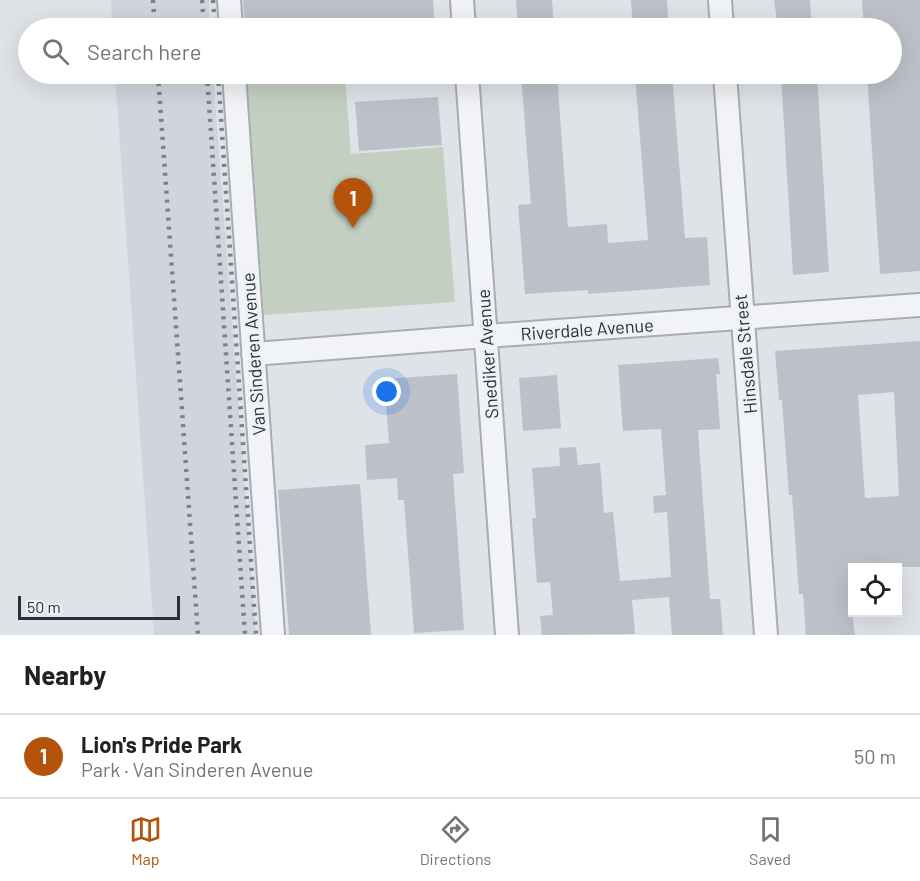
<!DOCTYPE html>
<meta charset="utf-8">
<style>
:root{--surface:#fff;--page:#f6f6f6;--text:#202124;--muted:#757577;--line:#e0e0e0;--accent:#b45309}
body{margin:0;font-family:Barlow,sans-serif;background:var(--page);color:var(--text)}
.controls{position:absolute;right:18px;bottom:18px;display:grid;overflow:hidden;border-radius:0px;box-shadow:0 6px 24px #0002}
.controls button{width:54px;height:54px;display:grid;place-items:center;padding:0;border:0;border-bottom:2px solid var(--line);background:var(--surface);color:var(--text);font:30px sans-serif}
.scale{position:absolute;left:18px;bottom:15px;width:162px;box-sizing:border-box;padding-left:6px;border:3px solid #292f3d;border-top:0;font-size:16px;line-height:21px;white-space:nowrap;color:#292f3d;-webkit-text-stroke:4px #eef1f5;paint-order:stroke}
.you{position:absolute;left:387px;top:392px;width:21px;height:21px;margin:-15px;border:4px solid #fff;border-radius:50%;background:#1a73e8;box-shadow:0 0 0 9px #1a73e833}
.badge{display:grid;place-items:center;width:39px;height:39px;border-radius:50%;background:var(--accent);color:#fff;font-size:20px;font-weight:700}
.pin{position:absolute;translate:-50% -50px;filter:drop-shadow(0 2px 3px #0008)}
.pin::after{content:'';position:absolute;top:32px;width:21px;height:18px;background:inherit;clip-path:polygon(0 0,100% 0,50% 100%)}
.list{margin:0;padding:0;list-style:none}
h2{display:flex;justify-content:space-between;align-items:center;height:78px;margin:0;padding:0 24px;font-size:26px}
h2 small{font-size:20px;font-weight:400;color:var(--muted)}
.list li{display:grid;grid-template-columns:39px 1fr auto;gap:18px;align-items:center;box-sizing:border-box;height:84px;padding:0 24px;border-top:2px solid var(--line)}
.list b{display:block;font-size:22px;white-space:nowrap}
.list p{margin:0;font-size:20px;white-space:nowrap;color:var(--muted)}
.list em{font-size:20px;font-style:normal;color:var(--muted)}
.icon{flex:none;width:33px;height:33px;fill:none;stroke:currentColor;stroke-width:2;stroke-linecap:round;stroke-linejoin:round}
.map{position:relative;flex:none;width:920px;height:635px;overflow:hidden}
.search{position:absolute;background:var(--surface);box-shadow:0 6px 24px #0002;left:18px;right:18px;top:18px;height:66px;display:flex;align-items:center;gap:15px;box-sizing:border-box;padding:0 21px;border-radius:33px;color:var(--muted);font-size:22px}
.sheet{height:162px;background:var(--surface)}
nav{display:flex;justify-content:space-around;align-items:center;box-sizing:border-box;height:84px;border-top:2px solid var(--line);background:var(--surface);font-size:16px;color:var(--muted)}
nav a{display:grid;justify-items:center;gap:3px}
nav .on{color:var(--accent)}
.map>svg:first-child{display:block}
.built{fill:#d1d4dc}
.green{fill:#c3d0c1}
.building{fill:#bdc0c9;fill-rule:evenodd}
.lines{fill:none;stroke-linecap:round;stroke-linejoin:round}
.minor-casing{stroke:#a8acb4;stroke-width:26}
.minor{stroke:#f2f3f6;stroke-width:22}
.rail{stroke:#7a808f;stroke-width:4.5;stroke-dasharray:3 6;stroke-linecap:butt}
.labels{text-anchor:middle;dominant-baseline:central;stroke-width:5;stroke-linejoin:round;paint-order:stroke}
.street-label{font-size:18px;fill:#292f3d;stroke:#eef1f5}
</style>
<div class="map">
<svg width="920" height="635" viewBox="0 0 920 635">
<rect width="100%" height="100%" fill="#dfe2e7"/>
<path class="built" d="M 111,0 L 209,0 L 210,28 L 112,28 Z
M 115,74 L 213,74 L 256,635 L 154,635 Z"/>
<path class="green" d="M 345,77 L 351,154 L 443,147 L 455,302 L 264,315 L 247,84 Z"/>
<path class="building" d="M 243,0 L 433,0 L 435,28 L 245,28 Z
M 516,0 L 552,0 L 554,28 L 518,28 Z
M 631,0 L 667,0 L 669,28 L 633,28 Z
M 774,0 L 810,0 L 812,28 L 778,28 Z
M 862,0 L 920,0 L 920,271 L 880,274 L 867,74 L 891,74 L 891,28 L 864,28 Z
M 521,74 L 557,74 L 568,227 L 607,224 L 608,243 L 648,240 L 635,74 L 672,74 L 685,238 L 707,237 L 710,285 L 588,294 L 588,290 L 525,294 L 518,205 L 531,204 Z
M 781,74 L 817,74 L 829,272 L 793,275 Z
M 438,97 L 442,145 L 359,151 L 355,102 Z
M 920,341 L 920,567 L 852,567 L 852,612 L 855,635 L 806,635 L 803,594 L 799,594 L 792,495 L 789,495 L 782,400 L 779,400 L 775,351 ZM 894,392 L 899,496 L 865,498 L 858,395 Z
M 718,358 L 720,374 L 716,374 L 720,429 L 698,430 L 710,599 L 720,599 L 723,635 L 672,635 L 669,597 L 632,600 L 635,634 L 542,635 L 540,616 L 553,615 L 550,582 L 537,583 L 532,518 L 536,518 L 532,468 L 560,466 L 559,448 L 576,447 L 578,465 L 600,463 L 604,513 L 613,512 L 620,581 L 671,577 L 667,512 L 654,513 L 653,496 L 666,495 L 661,429 L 623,431 L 618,365 Z
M 457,374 L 464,473 L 453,474 L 464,630 L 414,633 L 404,500 L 398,500 L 397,478 L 367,480 L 365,445 L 389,443 L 384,379 Z
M 557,375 L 561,428 L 523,431 L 519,378 Z
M 360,484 L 371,635 L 289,635 L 278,490 Z"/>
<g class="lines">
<defs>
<path id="minor" d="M 229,0 L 231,28
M 462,0 L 464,28
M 720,0 L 722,28
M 234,74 L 273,635
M 467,74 L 507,635
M 725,74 L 766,635
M 253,354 L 486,336 L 920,305"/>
</defs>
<use href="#minor" class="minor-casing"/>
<use href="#minor" class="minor"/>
<path class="rail" d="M 153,0 L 155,28
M 202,0 L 204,28
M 213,0 L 215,28
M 158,74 L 198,635
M 207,74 L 245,635
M 218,74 L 256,635"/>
</g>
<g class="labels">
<g class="street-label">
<text transform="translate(587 329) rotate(-4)">Riverdale Avenue</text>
<text transform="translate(253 354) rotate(-94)">Van Sinderen Avenue</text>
<text transform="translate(487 354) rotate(-94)">Snediker Avenue</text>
<text transform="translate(745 354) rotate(-95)">Hinsdale Street</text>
</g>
</g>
</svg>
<div class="controls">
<button><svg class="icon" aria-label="locate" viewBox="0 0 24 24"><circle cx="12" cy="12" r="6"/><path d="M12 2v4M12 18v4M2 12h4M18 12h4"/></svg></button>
</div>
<div class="scale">50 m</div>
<div class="you"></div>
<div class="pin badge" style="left:353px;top:228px">1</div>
<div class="search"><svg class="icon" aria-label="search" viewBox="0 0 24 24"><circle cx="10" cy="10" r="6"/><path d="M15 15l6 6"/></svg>Search here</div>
</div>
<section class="sheet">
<h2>Nearby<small></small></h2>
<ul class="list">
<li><span class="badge">1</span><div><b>Lion's Pride Park</b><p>Park · Van Sinderen Avenue</p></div><em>50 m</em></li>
</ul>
</section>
<nav>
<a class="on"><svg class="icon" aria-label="map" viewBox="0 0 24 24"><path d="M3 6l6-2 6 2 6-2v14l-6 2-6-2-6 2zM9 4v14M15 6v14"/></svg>Map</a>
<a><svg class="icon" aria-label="directions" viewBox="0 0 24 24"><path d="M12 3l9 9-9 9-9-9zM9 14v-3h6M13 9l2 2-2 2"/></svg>Directions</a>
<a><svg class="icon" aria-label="saved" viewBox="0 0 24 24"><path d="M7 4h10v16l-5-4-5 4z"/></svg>Saved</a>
</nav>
